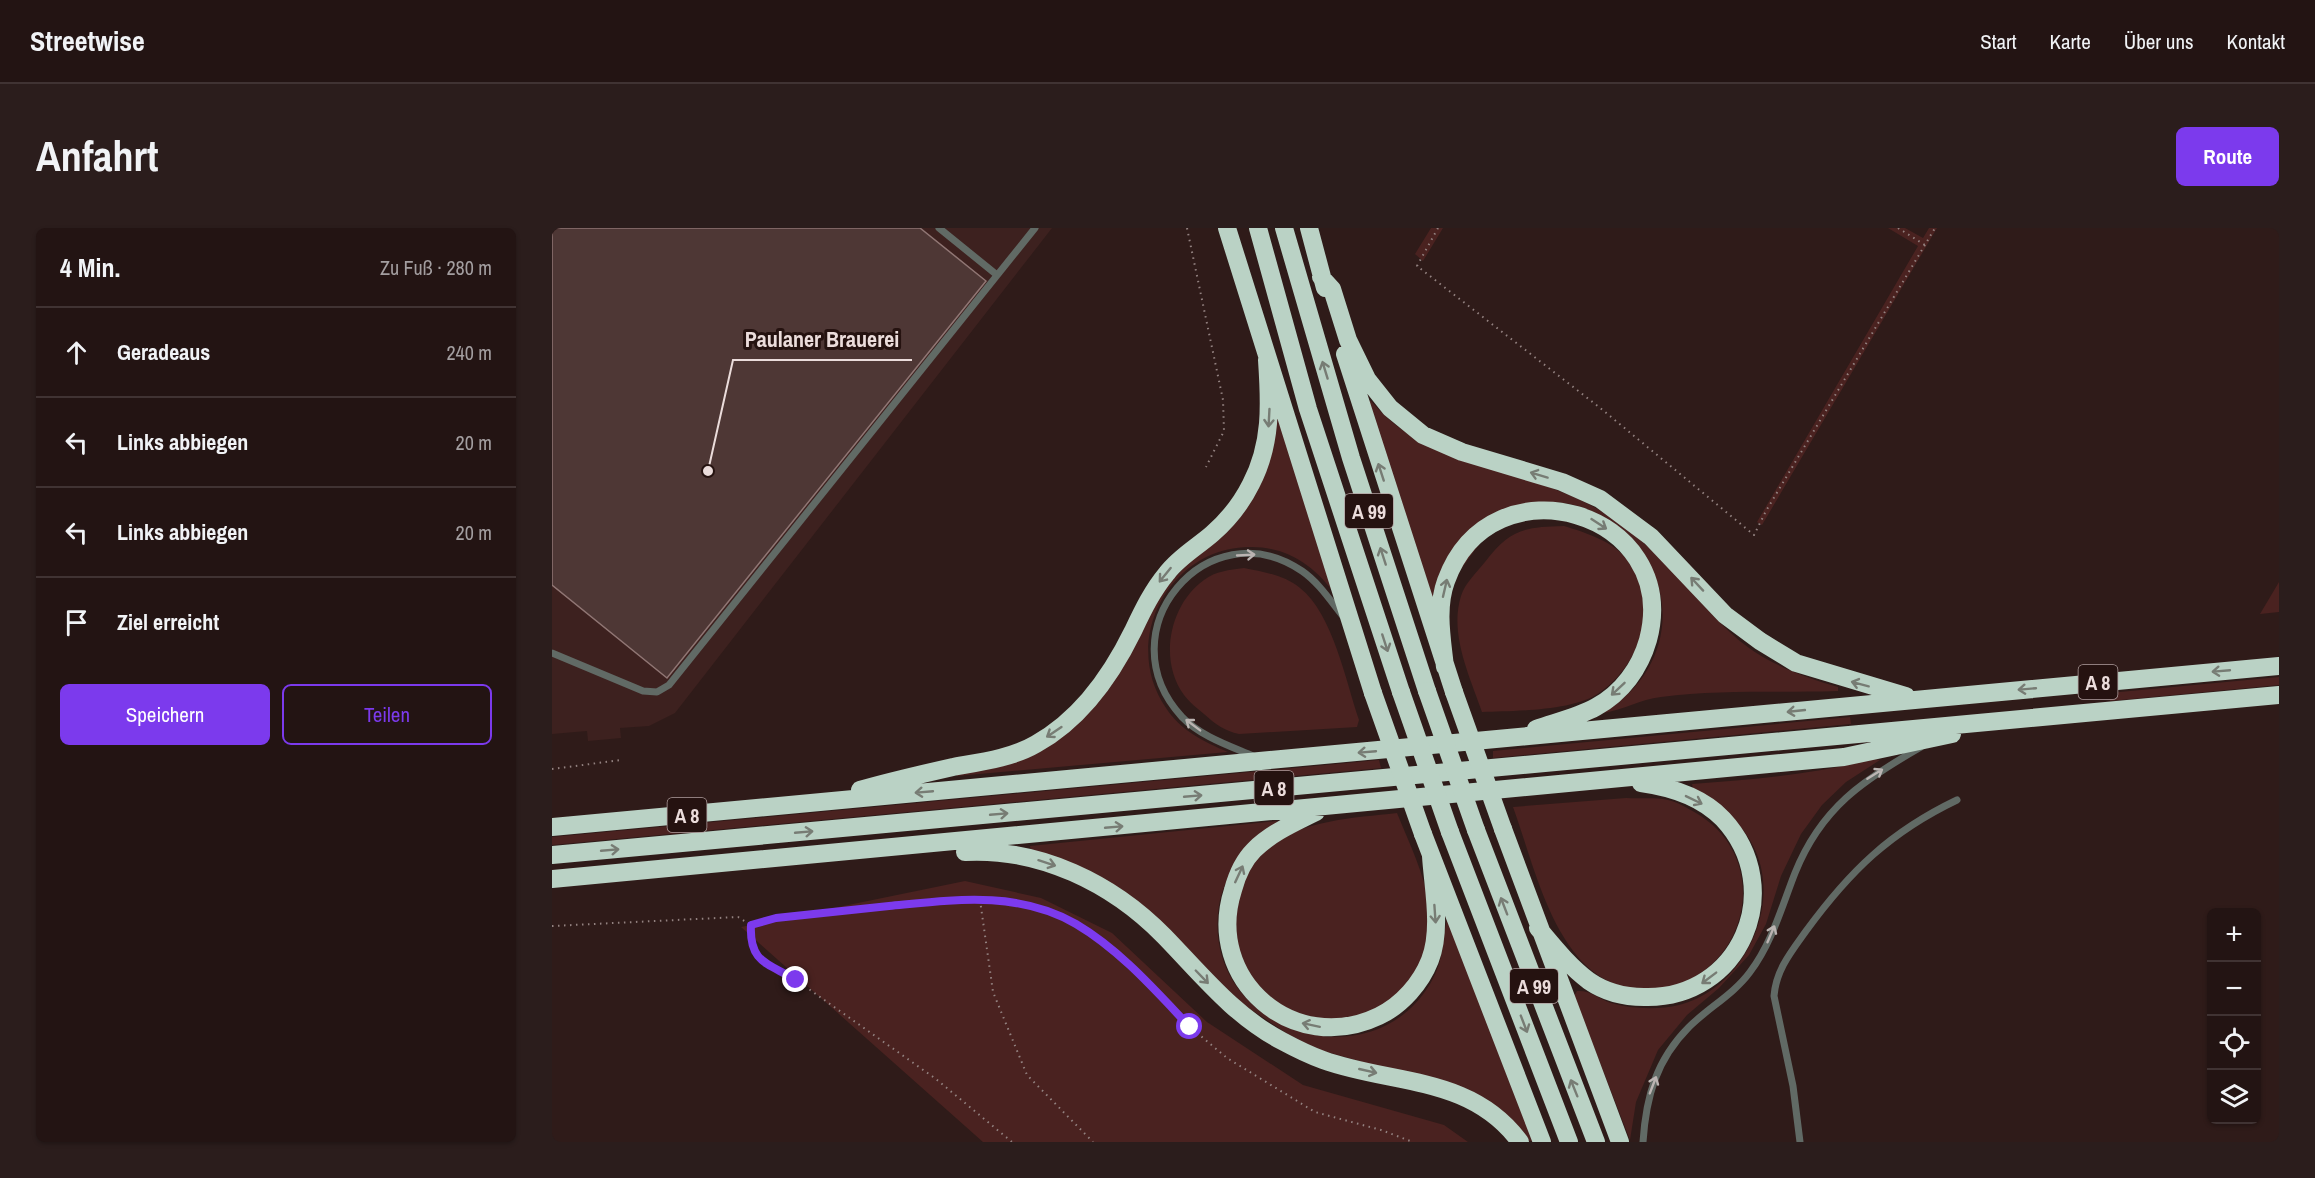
<!DOCTYPE html>
<html lang="de">
<meta charset="utf-8">
<style>
:root{--surface:#231413;--page:#2b1d1c;--text:#f1f3f6;--muted:#a39ea0;--line:#403333;--accent:#7c3aed}
body{margin:0;font-family:"Archivo Narrow",sans-serif;background:var(--page);color:var(--text)}
.controls{position:absolute;right:18px;bottom:18px;display:grid;overflow:hidden;border-radius:9px;box-shadow:0 2px 4px #0004}
.controls button{width:54px;height:54px;display:grid;place-items:center;padding:0;border:0;border-bottom:2px solid var(--line);background:var(--surface);color:var(--text);font:30px sans-serif}
.stop{position:absolute;width:18px;height:18px;margin:-14px;border:4px solid #7c3aed;border-radius:50%;background:#fff}
.stop.end{background:#7c3aed;border-color:#fff;box-shadow:0 2px 6px #0008}
.list{margin:0;padding:0;list-style:none}
h2{display:flex;justify-content:space-between;align-items:center;height:78px;margin:0;padding:0 24px;font-size:26px}
h2 small{font-size:20px;font-weight:400;color:var(--muted)}
.list li{display:grid;grid-template-columns:39px 1fr auto;gap:18px;align-items:center;box-sizing:border-box;height:90px;padding:0 24px;border-top:2px solid var(--line)}
.list b{display:block;font-size:22px;white-space:nowrap}
.list em{font-size:20px;font-style:normal;color:var(--muted)}
.actions{display:flex;gap:12px;padding:18px 24px}
.actions a{flex:1;padding:14px 0;border:2px solid var(--accent);border-radius:9px;text-align:center;font-size:21px;color:var(--accent)}
.actions .main{background:var(--accent);color:#fff}
.icon{flex:none;width:33px;height:33px;fill:none;stroke:currentColor;stroke-width:2;stroke-linecap:round;stroke-linejoin:round}
.map{position:relative;flex:none;width:1727px;height:914px;overflow:hidden;border-radius:9px}
header{display:flex;align-items:center;gap:36px;box-sizing:border-box;height:84px;padding:0 30px;background:var(--surface);border-bottom:2px solid var(--line)}
header strong{font-size:28px}
nav{display:flex;gap:33px;margin-inline-start:auto;font-size:21px}
.intro{display:flex;align-items:center;justify-content:space-between;box-sizing:border-box;height:144px;padding:0 36px}
h1{margin:0;font-size:42px}
.button{padding:15px 27px;border-radius:9px;background:var(--accent);color:#fff;font-size:21px;font-weight:700}
main{display:flex;gap:36px;padding:0 36px}
aside{flex:1;background:var(--surface);border-radius:9px;box-shadow:0 2px 4px #0004}
.map>svg:first-child{display:block}
.built{fill:#3d211f}
.green{fill:#4a2220}
.building{fill:#4e3735;stroke:#907674;stroke-width:1.5}
.lines{fill:none;stroke-linecap:round;stroke-linejoin:round}
.path{stroke:#938280;stroke-width:2;stroke-dasharray:1.5 4.5;stroke-linecap:butt}
.lane{stroke:#616a65;stroke-width:7}
.highway{stroke:#bad2c5;stroke-width:18}
.highway-bridge{stroke:#bad2c5;stroke-width:18}
.oneway{stroke:#777c74}
.oneway2{stroke:#bbb4b2}
.route{stroke:#7c3aed;stroke-width:8}
.labels{text-anchor:middle;dominant-baseline:central;stroke-width:6;stroke-linejoin:round;paint-order:stroke}
.shield{fill:#251210;stroke:#b09f9e;stroke-width:1.5}
.shield-label{font-size:20px;font-weight:bold;fill:#ebdcdb}
.leader{fill:none;stroke:#ebdcdb;stroke-width:2}
.callout-dot{fill:#ebdcdb;stroke:#251210;stroke-width:2}
.callout-label{font-size:22px;text-anchor:middle;font-weight:bold;fill:#ebdcdb;stroke:#251210;stroke-width:6;stroke-linejoin:round;paint-order:stroke}
</style>
<header>
<strong>Streetwise</strong>
<nav><a>Start</a><a>Karte</a><a>Über uns</a><a>Kontakt</a></nav>
</header>
<div class="intro"><h1>Anfahrt</h1><a class="button">Route</a></div>
<main>
<aside>
<h2>4 Min.<small>Zu Fuß · 280 m</small></h2>
<ul class="list">
<li><svg class="icon" aria-label="ahead" viewBox="0 0 24 24"><path d="M12 20V5M6 11l6-6 6 6"/></svg><div><b>Geradeaus</b></div><em>240 m</em></li>
<li><svg class="icon" aria-label="left" viewBox="0 0 24 24"><path d="M17 20v-9H6M10 6l-5 5 5 5"/></svg><div><b>Links abbiegen</b></div><em>20 m</em></li>
<li><svg class="icon" aria-label="left" viewBox="0 0 24 24"><path d="M17 20v-9H6M10 6l-5 5 5 5"/></svg><div><b>Links abbiegen</b></div><em>20 m</em></li>
<li><svg class="icon" aria-label="arrive" viewBox="0 0 24 24"><path d="M6 21V4h12l-3 4 3 4H6"/></svg><div><b>Ziel erreicht</b></div></li>
</ul>
<div class="actions"><a class="main">Speichern</a><a>Teilen</a></div>
</aside>
<div class="map">
<svg width="1727" height="914" viewBox="0 0 1727 914">
<rect width="100%" height="100%" fill="#2f1b19"/>
<path class="built" d="M 0,0 L 500,0 L 123,485 L 97,498 L 68,500 L 69,510 L 36,513 L 35,503 L 0,506 Z"/>
<path class="green" d="M 879,0 L 891,0 L 871,33 L 863,26 Z
M 1336,0 L 1353,0 L 1371,10 L 1377,0 L 1385,0 L 1210,297 L 1205,294 L 1366,18 Z
M 815,173 L 819,173 C 880,245 972,237 1049,283 C 1101,313 1137,366 1181,407 C 1210,434 1249,448 1286,459 L 1286,463 C 1227,465 1168,461 1109,469 C 1088,471 1072,482 1051,485 C 1131,438 1130,336 1051,289 C 1030,276 1000,270 976,277 C 969,279 956,280 950,284 C 944,289 938,300 934,307 C 917,330 900,353 883,377 Z
M 725,179 L 784,368 C 764,338 734,318 697,319 C 617,320 568,413 614,480 C 628,502 652,514 676,524 L 405,548 L 405,545 L 507,508 L 609,365 L 638,333 L 672,304 Z
M 1012,298 C 1034,305 1062,313 1076,333 C 1108,376 1089,437 1047,465 C 1022,483 961,483 930,484 C 918,449 897,406 909,368 C 913,355 925,344 933,334 C 958,301 973,299 1012,298 Z
M 692,340 C 712,344 732,347 748,360 C 781,386 794,454 807,492 L 805,499 L 687,506 C 673,503 663,496 652,486 C 645,480 637,474 632,467 C 606,432 618,376 652,352 C 664,343 677,342 692,340 Z
M 1727,354 L 1727,384 L 1708,386 Z
M 1727,449 L 1727,457 L 1558,473 L 1557,465 Z
M 1298,489 L 1299,496 L 941,530 L 941,523 Z
M 1322,531 L 1328,532 L 1294,554 L 1270,577 L 1249,606 L 1229,648 L 1214,696 L 1197,727 L 1167,760 L 1135,787 L 1106,822 L 1084,874 L 1078,912 L 1022,768 L 1025,763 C 1038,762 1047,771 1059,775 C 1080,781 1106,782 1127,777 C 1189,762 1229,683 1204,624 C 1192,595 1167,577 1141,560 L 1140,556 C 1202,552 1262,546 1322,531 Z
M 827,532 L 829,540 L 0,617 L 0,609 Z
M 1074,570 C 1088,571 1103,569 1116,572 C 1126,574 1135,580 1144,585 C 1231,636 1188,767 1089,761 C 1064,760 1043,749 1026,729 C 992,688 979,629 961,579 Z
M 845,585 C 857,615 873,646 877,679 C 882,718 861,764 824,782 C 818,785 809,786 802,788 C 796,789 787,793 780,793 C 772,793 762,789 754,787 C 696,772 673,724 686,669 C 704,594 782,592 845,585 Z
M 725,593 C 723,599 716,605 711,610 C 687,635 669,649 666,686 C 655,802 817,857 878,756 C 893,731 889,716 895,691 L 981,913 L 977,913 L 957,891 L 821,837 L 768,822 L 742,810 L 689,775 L 622,708 L 479,624 L 478,618 Z
M 413,653 L 489,670 L 560,705 L 655,794 L 751,857 L 892,897 L 916,914 L 431,914 L 189,699 Z"/>
<path class="building" d="M 0,0 L 368,0 L 434,53 L 115,450 L 0,357 Z"/>
<g class="lines">
<path class="path" d="M 635,0 L 671,172 L 672,203 L 654,239
M 886,0 L 865,38 L 1047,179 L 1202,307 L 1214,283 L 1383,0
M 1346,0 L 1373,17
M 0,541 L 69,532
M 428,672 L 441,764 L 475,847 L 541,914
M 199,697 L 198,716 L 204,729 L 244,752 L 384,851 L 460,914
M 0,698 L 186,689 L 199,697 L 224,690 L 396,672 L 453,672 L 481,677 L 523,695 L 562,723 L 638,799 L 675,830 L 763,884 L 829,902 L 861,914"/>
<path class="lane" d="M 387,0 L 445,47
M 0,425 L 91,463 L 105,464 L 117,457 L 483,0
M 701,528 C 678,518 648,508 630,489 C 551,403 656,279 750,343 C 766,354 778,372 790,387
M 1091,914 C 1094,869 1104,832 1137,799 C 1156,780 1182,766 1198,744 C 1220,715 1230,678 1243,645 C 1269,580 1311,552 1369,519
M 1248,914 L 1241,858 L 1222,768 C 1224,742 1239,724 1254,703 C 1298,643 1338,604 1405,572"/>
<path class="highway" d="M 675,0 L 821,465
M 706,0 L 756,181 L 849,464
M 732,0 L 799,230 L 875,463
M 757,0 L 773,60
M 769,49 L 780,61 L 796,112 L 815,151 L 838,180 L 871,207 L 910,224 L 1010,254 L 1048,271 L 1099,309 L 1173,387 L 1208,413 L 1244,435 L 1354,468
M 793,126 L 902,464
M 893,439 C 890,411 884,380 894,353 C 940,227 1130,284 1096,412 C 1088,440 1070,465 1044,479 C 1026,489 1004,494 984,501
M 308,562 C 339,553 370,546 401,539 C 429,534 460,530 484,516 C 529,491 559,448 581,403 C 591,382 600,363 615,345 C 627,329 645,319 660,306 C 675,293 690,274 699,256 C 720,216 718,176 715,132
M 764,584 C 742,595 719,605 702,622 C 691,633 685,647 681,662 C 652,752 742,829 827,788 C 850,777 869,755 878,732 C 890,701 881,660 879,628
M 0,599 L 1727,438
M 951,601 L 1068,914
M 924,602 L 1044,914
M 898,604 L 1017,914
M 871,606 L 990,914
M 413,624 C 488,620 560,655 612,708 C 649,746 682,788 730,813 C 743,820 757,827 771,832 C 840,857 919,847 968,914
M 0,627 L 1727,467
M 0,651 L 1292,529 L 1400,506
M 986,700 C 1002,719 1017,738 1037,753 C 1053,764 1073,769 1092,769 C 1188,772 1236,661 1171,591 C 1150,569 1118,559 1089,555"/>
<path class="highway-bridge" d="M 875,463 L 924,602
M 849,464 L 898,604
M 902,464 L 951,601
M 821,465 L 871,606"/>
</g>
<defs><path id="oneway-shaft" d="M-6 0H5M1.5-3L5.5 0L1.5 3" fill="none" stroke-width="1.6" stroke-linecap="round" stroke-linejoin="round" transform="scale(1.5)"/></defs>
<g class="oneway">
<use href="#oneway-shaft" transform="translate(773 142) rotate(-107)"/>
<use href="#oneway-shaft" transform="translate(717 190) rotate(93)"/>
<use href="#oneway-shaft" transform="translate(829 244) rotate(-108)"/>
<use href="#oneway-shaft" transform="translate(987 247) rotate(-163)"/>
<use href="#oneway-shaft" transform="translate(1047 296) rotate(33)"/>
<use href="#oneway-shaft" transform="translate(831 328) rotate(-108)"/>
<use href="#oneway-shaft" transform="translate(613 347) rotate(129)"/>
<use href="#oneway-shaft" transform="translate(1145 356) rotate(-133)"/>
<use href="#oneway-shaft" transform="translate(893 360) rotate(-77)"/>
<use href="#oneway-shaft" transform="translate(833 415) rotate(72)"/>
<use href="#oneway-shaft" transform="translate(1669 443) rotate(175)"/>
<use href="#oneway-shaft" transform="translate(1308 456) rotate(-165)"/>
<use href="#oneway-shaft" transform="translate(1066 461) rotate(137)"/>
<use href="#oneway-shaft" transform="translate(1475 461) rotate(175)"/>
<use href="#oneway-shaft" transform="translate(1244 483) rotate(174)"/>
<use href="#oneway-shaft" transform="translate(502 504) rotate(146)"/>
<use href="#oneway-shaft" transform="translate(815 524) rotate(175)"/>
<use href="#oneway-shaft" transform="translate(372 564) rotate(175)"/>
<use href="#oneway-shaft" transform="translate(641 568) rotate(-5)"/>
<use href="#oneway-shaft" transform="translate(1142 572) rotate(26)"/>
<use href="#oneway-shaft" transform="translate(447 586) rotate(-5)"/>
<use href="#oneway-shaft" transform="translate(562 599) rotate(-5)"/>
<use href="#oneway-shaft" transform="translate(252 604) rotate(-5)"/>
<use href="#oneway-shaft" transform="translate(58 622) rotate(-5)"/>
<use href="#oneway-shaft" transform="translate(495 635) rotate(18)"/>
<use href="#oneway-shaft" transform="translate(687 646) rotate(-65)"/>
<use href="#oneway-shaft" transform="translate(952 678) rotate(-111)"/>
<use href="#oneway-shaft" transform="translate(883 686) rotate(86)"/>
<use href="#oneway-shaft" transform="translate(650 749) rotate(46)"/>
<use href="#oneway-shaft" transform="translate(1157 750) rotate(143)"/>
<use href="#oneway-shaft" transform="translate(972 796) rotate(69)"/>
<use href="#oneway-shaft" transform="translate(759 797) rotate(-168)"/>
<use href="#oneway-shaft" transform="translate(816 843) rotate(13)"/>
<use href="#oneway-shaft" transform="translate(1022 860) rotate(-112)"/>
</g>
<g class="oneway2">
<use href="#oneway-shaft" transform="translate(694 327) rotate(-3)"/>
<use href="#oneway-shaft" transform="translate(641 497) rotate(-143)"/>
<use href="#oneway-shaft" transform="translate(1323 546) rotate(-32)"/>
<use href="#oneway-shaft" transform="translate(1219 706) rotate(-67)"/>
<use href="#oneway-shaft" transform="translate(1101 857) rotate(-69)"/>
</g>
<g class="lines">
<path class="route" d="M 244,752 C 216,735 197,735 199,697 L 224,690 C 262,686 299,682 337,678 C 400,672 466,662 524,696 C 568,722 603,762 638,799"/>
</g>
<g class="labels">
<g class="shield">
<rect x="793" y="266" width="48" height="34" rx="4.5"/>
<rect x="1526.5" y="437" width="39" height="34" rx="4.5"/>
<rect x="702.5" y="543" width="39" height="34" rx="4.5"/>
<rect x="115.5" y="570" width="39" height="34" rx="4.5"/>
<rect x="958" y="741" width="48" height="34" rx="4.5"/>
</g>
<g class="shield-label">
<text x="817" y="283">A 99</text>
<text x="1546" y="454">A 8</text>
<text x="722" y="560">A 8</text>
<text x="135" y="587">A 8</text>
<text x="982" y="758">A 99</text>
</g>
</g>
<path class="leader" d="M156 243L181 132H360"/>
<circle class="callout-dot" cx="156" cy="243" r="6"/>
<g class="callout-label">
<text x="270" y="119">Paulaner Brauerei</text>
</g>
</svg>
<div class="controls">
<button>+</button>
<button>−</button>
<button><svg class="icon" aria-label="locate" viewBox="0 0 24 24"><circle cx="12" cy="12" r="6"/><path d="M12 2v4M12 18v4M2 12h4M18 12h4"/></svg></button>
<button><svg class="icon" aria-label="layers" viewBox="0 0 24 24"><path d="M12 4l9 5-9 5-9-5zM3 14l9 5 9-5"/></svg></button>
</div>
<div class="stop" style="left:638px;top:799px"></div>
<div class="stop end" style="left:244px;top:752px"></div>
</div>
</main>
